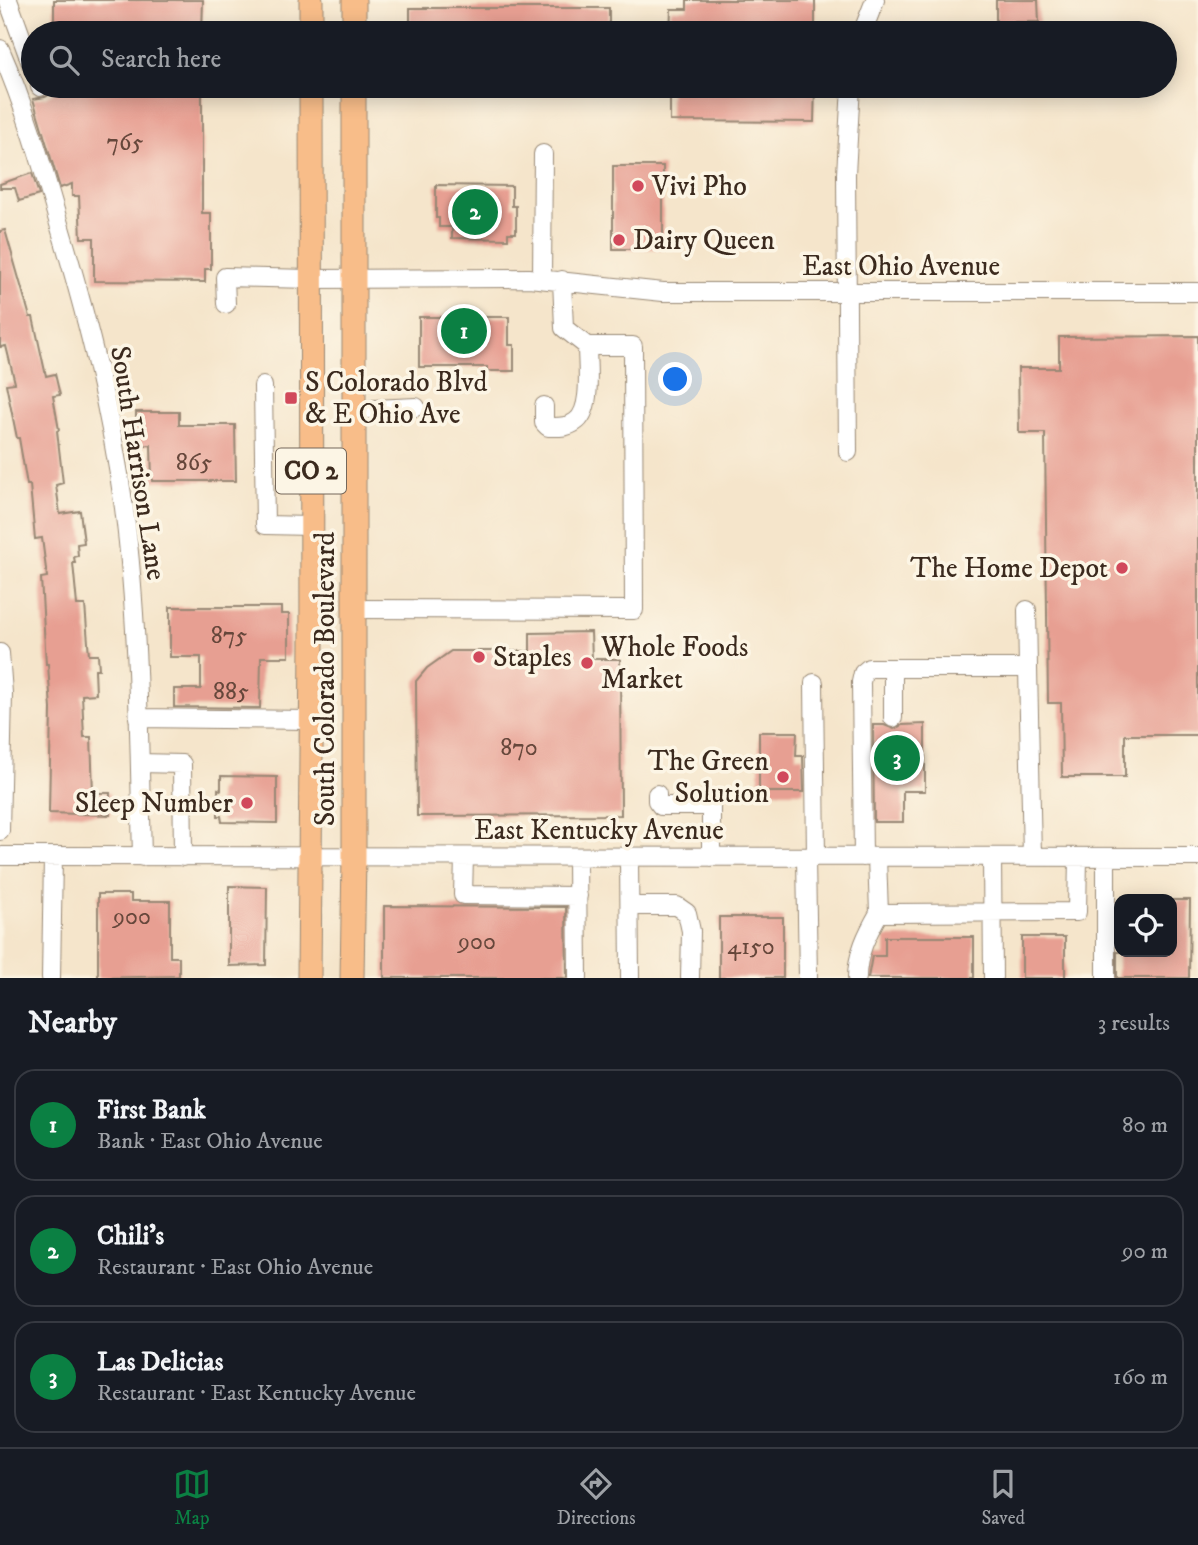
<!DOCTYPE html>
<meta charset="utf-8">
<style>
:root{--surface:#171b24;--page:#242831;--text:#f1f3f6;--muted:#9ea1a6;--line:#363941;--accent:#0b8043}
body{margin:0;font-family:"IM FELL DW Pica",serif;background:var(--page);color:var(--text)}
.controls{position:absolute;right:21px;bottom:21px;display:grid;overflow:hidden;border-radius:14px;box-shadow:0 4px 18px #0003}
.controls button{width:63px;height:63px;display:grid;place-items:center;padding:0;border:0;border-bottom:2px solid var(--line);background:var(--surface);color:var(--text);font:35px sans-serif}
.you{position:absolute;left:676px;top:380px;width:24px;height:24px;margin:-18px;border:5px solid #fff;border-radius:50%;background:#1a73e8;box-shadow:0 0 0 10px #1a73e833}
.badge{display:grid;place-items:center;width:46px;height:46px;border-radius:50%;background:var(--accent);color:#fff;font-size:23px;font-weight:700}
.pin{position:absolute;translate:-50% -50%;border:4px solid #fff;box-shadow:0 2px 7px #0006}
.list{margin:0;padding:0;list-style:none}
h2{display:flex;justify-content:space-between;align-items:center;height:91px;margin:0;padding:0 28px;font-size:30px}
h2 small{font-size:23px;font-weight:400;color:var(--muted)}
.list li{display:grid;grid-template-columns:46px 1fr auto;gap:21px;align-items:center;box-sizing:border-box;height:112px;margin:0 14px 14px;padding:0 14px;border:2px solid var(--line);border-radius:21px}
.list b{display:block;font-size:26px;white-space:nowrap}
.list p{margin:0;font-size:23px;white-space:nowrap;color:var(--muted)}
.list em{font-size:23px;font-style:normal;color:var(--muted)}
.icon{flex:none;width:38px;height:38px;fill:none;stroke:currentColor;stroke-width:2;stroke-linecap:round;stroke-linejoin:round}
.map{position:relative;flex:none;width:1198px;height:978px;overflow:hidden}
.search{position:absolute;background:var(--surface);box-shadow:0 4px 18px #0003;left:21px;right:21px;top:21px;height:77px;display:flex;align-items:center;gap:18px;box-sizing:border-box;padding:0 24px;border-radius:38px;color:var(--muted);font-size:26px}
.sheet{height:469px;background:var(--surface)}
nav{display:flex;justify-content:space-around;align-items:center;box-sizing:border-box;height:98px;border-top:2px solid var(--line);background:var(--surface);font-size:19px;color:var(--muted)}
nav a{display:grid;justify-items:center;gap:4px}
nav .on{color:var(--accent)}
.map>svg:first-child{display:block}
.building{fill:#e79f92}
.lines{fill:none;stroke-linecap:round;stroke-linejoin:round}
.minor-casing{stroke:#988874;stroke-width:20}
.major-casing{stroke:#988874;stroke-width:25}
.minor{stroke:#fff;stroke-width:18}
.major{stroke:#f8bd89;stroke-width:23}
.poi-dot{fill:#d1495b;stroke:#fcf5e5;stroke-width:2.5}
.labels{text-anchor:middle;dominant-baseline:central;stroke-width:7;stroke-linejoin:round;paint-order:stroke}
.number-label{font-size:24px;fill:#66473b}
.shield{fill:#fcf5e5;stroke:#75675a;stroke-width:2}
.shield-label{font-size:26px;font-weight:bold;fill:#3b2a1e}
.poi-label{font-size:28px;fill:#3b2a1e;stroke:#fcf5e5;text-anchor:start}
.street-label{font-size:28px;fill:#3b2a1e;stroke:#fcf5e5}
</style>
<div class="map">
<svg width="1198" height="978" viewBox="0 0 1198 978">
<rect width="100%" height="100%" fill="#fcf5e5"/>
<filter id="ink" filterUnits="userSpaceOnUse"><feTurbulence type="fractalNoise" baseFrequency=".0143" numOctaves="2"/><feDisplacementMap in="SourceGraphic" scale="14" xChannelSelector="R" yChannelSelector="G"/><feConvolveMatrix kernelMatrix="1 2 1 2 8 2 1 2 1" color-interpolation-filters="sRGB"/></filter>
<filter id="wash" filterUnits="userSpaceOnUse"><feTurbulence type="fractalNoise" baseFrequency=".00686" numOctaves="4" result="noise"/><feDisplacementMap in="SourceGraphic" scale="28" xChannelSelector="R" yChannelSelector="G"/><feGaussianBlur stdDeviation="1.57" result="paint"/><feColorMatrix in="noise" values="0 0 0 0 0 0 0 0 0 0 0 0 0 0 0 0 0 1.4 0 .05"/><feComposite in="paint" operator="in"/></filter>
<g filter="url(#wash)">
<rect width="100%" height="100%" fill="#f5e5cb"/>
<g id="blocks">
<path class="building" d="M 54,0 L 203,0 L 202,33 L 54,33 Z
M 687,0 L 815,0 L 815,33 L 670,33 L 671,9 L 687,9 Z
M 996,0 L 1038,0 L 1039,22 L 996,22 Z
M 410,8 L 609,8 L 609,33 L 410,33 Z
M 51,86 L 202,86 L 202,213 L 211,213 L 211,269 L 205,269 L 205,282 L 94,281 L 94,238 L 81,238 L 79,196 L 72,196 L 72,184 L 60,188 L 33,99 L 45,97 L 54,92 Z
M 670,86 L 815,86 L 814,122 L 670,121 Z
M 613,166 L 663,166 L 663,249 L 613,249 Z
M 32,173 L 39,195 L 19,201 L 15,188 L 0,188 L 0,184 Z
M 436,185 L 512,186 L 512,206 L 516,206 L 516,233 L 508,233 L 508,239 L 452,238 L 452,227 L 439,227 L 439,218 L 436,218 Z
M 5,230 L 30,317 L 33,317 L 46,376 L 55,374 L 60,395 L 53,396 L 59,430 L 57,431 L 63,483 L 56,485 L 60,514 L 80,511 L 84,543 L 77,544 L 78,556 L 74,557 L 75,563 L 73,563 L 77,605 L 85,605 L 89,655 L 98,655 L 99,669 L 95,669 L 96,694 L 82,695 L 84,737 L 91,737 L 93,793 L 110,793 L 110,815 L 49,813 L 51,709 L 48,664 L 46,664 L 41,578 L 47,577 L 42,538 L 35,539 L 30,485 L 27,485 L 19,438 L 17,438 L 6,384 L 15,383 L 6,346 L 0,347 L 0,231 Z
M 419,317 L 509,317 L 509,345 L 514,345 L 514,371 L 487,371 L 487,367 L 419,367 Z
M 1198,336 L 1198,735 L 1125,735 L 1125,777 L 1062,777 L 1061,703 L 1048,703 L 1045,433 L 1019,433 L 1018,368 L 1059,368 L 1059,337 Z
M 136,412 L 179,412 L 179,425 L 235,425 L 236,481 L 152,481 L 151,445 L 136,446 Z
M 170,607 L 281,607 L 281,614 L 289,614 L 289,657 L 261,657 L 260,708 L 174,707 L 174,689 L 201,689 L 201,657 L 170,657 Z
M 591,632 L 592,659 L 620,659 L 621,815 L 417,816 L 416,681 L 427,668 L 451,651 L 530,651 L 530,633 Z
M 925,724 L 925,791 L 903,791 L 903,822 L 874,822 L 873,725 L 884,725 L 894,729 L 902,725 Z
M 759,732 L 797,732 L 796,756 L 803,756 L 804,792 L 759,792 Z
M 221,776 L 277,777 L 277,823 L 222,822 L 221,816 L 218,816 L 218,789 L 221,790 Z
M 229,886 L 267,887 L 266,965 L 229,966 Z
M 98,894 L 131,894 L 131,901 L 170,901 L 170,957 L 179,957 L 179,976 L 98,978 Z
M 1172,900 L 1190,900 L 1189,978 L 1117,978 L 1117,952 L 1172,952 Z
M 384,906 L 566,907 L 567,978 L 384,978 Z
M 719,917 L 783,917 L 783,978 L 719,978 Z
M 885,937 L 974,937 L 974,978 L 868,978 L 872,956 L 885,956 Z
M 1022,937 L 1065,937 L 1065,978 L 1022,978 Z"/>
</g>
</g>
<g filter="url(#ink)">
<use href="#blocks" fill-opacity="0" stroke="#988874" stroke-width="2"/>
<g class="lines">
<defs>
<path id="minor" d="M 8,0 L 33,69
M 862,33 L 875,0
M 0,49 C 25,106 42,165 59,224 C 87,318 111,411 124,508 C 139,624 139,741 142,857
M 40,86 L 40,87
M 542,279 L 543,154
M 226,304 L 225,277 L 311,279 L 529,278 L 663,292 L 1198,292
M 263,386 L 265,525 L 311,526
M 544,406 L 544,423 L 548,427 C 557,427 567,428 575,422 C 593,411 587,366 587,346
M 354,410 L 416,407
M 848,452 L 846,174 L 851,86
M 355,609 L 634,610 L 633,346 L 587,346 L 564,328 L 562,280
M 0,653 L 3,693 L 0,831
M 893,668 L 893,718
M 1028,668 L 1032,857
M 814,683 L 816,857
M 138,718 L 311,720
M 140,763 L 182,764 L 183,857
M 657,794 L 657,801 L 661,806 L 711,806 L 711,857
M 0,856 L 1198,857
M 464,857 L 463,895 L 578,896
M 577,857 L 578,978
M 629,857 L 630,978
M 806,857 L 808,978
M 863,857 L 861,682 L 863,673 L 869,668 L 1028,668 L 1027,610
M 877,857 L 879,913 L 1077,912 L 1078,857
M 992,857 L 993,978
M 1106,857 L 1106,978
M 630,906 L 677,906 L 687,913 L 691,931 L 690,978
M 51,978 L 53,857
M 857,978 C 857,954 867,934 879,913"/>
<path id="major" d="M 311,0 L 311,33
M 354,0 L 354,33
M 309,978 L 312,644 L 311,86
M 352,978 L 354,857 L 354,86"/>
</defs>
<use href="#minor" class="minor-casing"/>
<use href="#major" class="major-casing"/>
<use href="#minor" class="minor"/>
<use href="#major" class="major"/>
</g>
</g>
<g class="poi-dot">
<circle cx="638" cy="186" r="7"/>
<circle cx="619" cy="240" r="7"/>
<rect x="284" y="391" width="14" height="14" rx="3.5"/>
<circle cx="1122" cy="568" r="7"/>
<circle cx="479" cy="657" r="7"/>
<circle cx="587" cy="663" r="7"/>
<circle cx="783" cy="777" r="7"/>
<circle cx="247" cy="803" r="7"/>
</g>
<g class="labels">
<g class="number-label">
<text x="125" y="143">765</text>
<text x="194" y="463">865</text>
<text x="229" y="636">875</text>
<text x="231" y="692">885</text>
<text x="519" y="748">870</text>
<text x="132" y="917">900</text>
<text x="477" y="942">900</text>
<text x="751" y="947">4150</text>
</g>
<rect class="shield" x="276" y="448.5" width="70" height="45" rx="5"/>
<g class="shield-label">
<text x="311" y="471">CO 2</text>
</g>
<g class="poi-label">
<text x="652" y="186">Vivi Pho</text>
<text x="633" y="240">Dairy Queen</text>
<text x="305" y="382">S Colorado Blvd<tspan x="305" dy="32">&amp; E Ohio Ave</tspan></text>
<text x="1108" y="568" text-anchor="end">The Home Depot</text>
<text x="601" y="647">Whole Foods<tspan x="601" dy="32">Market</tspan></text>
<text x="493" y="657">Staples</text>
<text x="769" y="761" text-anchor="end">The Green<tspan x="769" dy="32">Solution</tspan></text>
<text x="233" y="803" text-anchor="end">Sleep Number</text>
</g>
<g class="street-label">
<text x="901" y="266">East Ohio Avenue</text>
<text transform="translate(138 463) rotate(81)">South Harrison Lane</text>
<text transform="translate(325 679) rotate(-90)">South Colorado Boulevard</text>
<text x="599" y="830">East Kentucky Avenue</text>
</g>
</g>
</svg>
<div class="controls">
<button><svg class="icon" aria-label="locate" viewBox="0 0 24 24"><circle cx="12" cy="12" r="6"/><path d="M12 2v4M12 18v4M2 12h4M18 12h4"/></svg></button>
</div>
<div class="you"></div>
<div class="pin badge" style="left:464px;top:331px">1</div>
<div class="pin badge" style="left:475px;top:212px">2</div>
<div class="pin badge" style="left:897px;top:758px">3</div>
<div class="search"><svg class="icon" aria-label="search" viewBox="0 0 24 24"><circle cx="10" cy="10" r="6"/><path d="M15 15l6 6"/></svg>Search here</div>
</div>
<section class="sheet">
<h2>Nearby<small>3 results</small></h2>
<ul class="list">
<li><span class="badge">1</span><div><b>First Bank</b><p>Bank · East Ohio Avenue</p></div><em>80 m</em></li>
<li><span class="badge">2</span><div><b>Chili's</b><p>Restaurant · East Ohio Avenue</p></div><em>90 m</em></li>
<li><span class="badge">3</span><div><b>Las Delicias</b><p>Restaurant · East Kentucky Avenue</p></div><em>160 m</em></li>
</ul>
</section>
<nav>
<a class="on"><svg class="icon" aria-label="map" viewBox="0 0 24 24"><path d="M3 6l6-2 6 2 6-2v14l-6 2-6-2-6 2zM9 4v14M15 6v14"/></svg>Map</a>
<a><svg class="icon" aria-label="directions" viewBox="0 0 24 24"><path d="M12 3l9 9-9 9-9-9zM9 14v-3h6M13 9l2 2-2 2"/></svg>Directions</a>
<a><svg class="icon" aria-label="saved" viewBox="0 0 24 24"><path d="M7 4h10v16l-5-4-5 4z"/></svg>Saved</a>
</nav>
